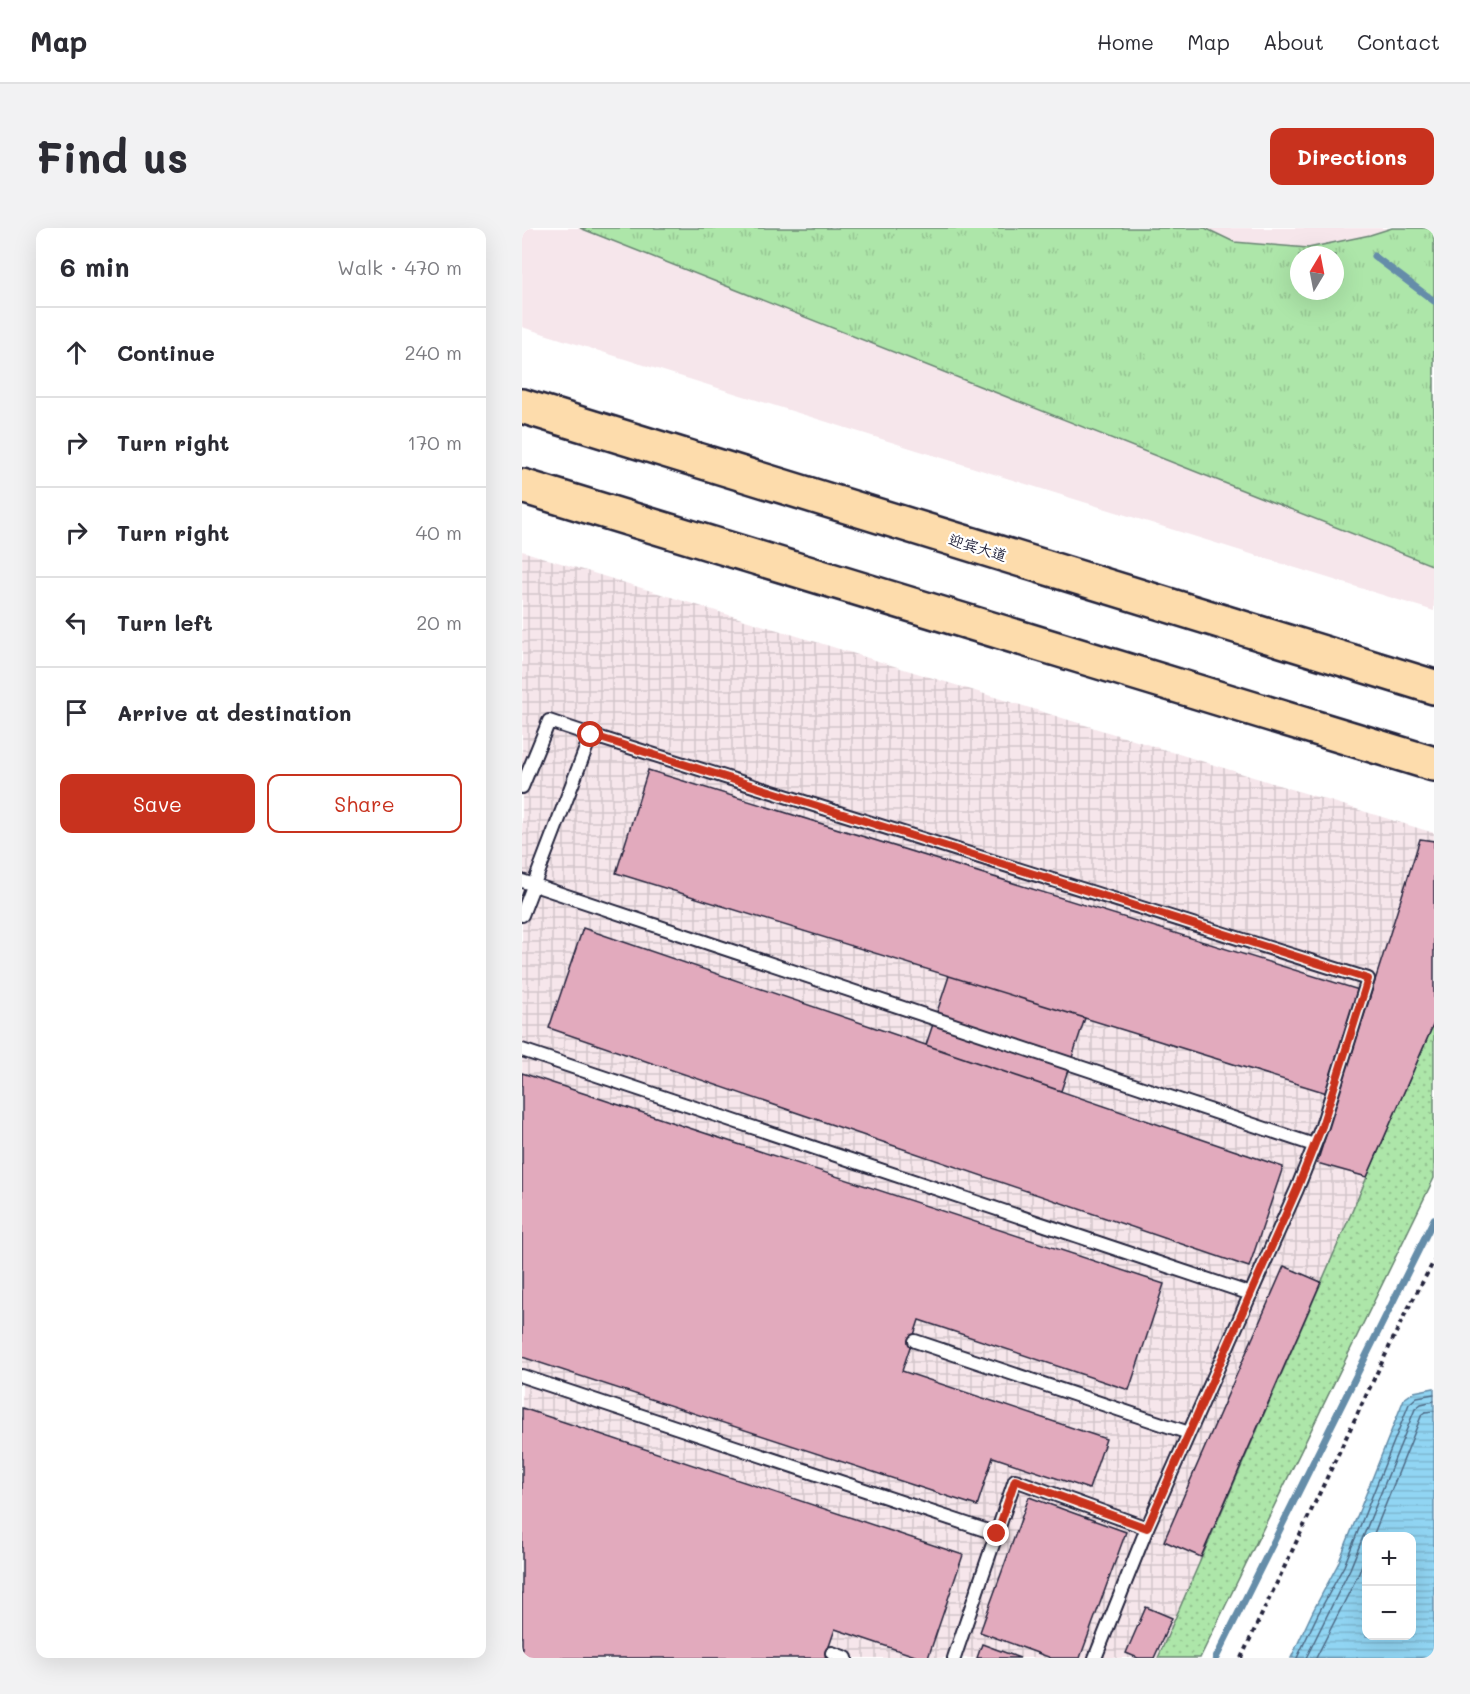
<!DOCTYPE html>
<meta charset="utf-8">
<style>
:root{--surface:#fff;--page:#f2f2f3;--text:#2b2b33;--muted:#7c7c81;--line:#e1e1e2;--accent:#c8321e}
body{margin:0;font-family:Mali,"LXGW WenKai TC",sans-serif;background:var(--page);color:var(--text)}
.controls{position:absolute;right:18px;bottom:18px;display:grid;overflow:hidden;border-radius:12px;box-shadow:0 6px 24px #0002}
.controls button{width:54px;height:54px;display:grid;place-items:center;padding:0;border:0;border-bottom:2px solid var(--line);background:var(--surface);color:var(--text);font:30px sans-serif}
.compass{position:absolute;left:768px;top:18px;width:54px;height:54px;border-radius:50%;background:var(--surface);box-shadow:0 6px 24px #0002;rotate:10deg}
.stop{position:absolute;width:18px;height:18px;margin:-14px;border:4px solid #c8321e;border-radius:50%;background:#fff}
.stop.end{background:#c8321e;border-color:#fff;box-shadow:0 2px 6px #0008}
.list{margin:0;padding:0;list-style:none}
h2{display:flex;justify-content:space-between;align-items:center;height:78px;margin:0;padding:0 24px;font-size:26px}
h2 small{font-size:20px;font-weight:400;color:var(--muted)}
.list li{display:grid;grid-template-columns:39px 1fr auto;gap:18px;align-items:center;box-sizing:border-box;height:90px;padding:0 24px;border-top:2px solid var(--line)}
.list b{display:block;font-size:22px;white-space:nowrap}
.list em{font-size:20px;font-style:normal;color:var(--muted)}
.actions{display:flex;gap:12px;padding:18px 24px}
.actions a{flex:1;padding:14px 0;border:2px solid var(--accent);border-radius:12px;text-align:center;font-size:21px;color:var(--accent)}
.actions .main{background:var(--accent);color:#fff}
.icon{flex:none;width:33px;height:33px;fill:none;stroke:currentColor;stroke-width:2;stroke-linecap:round;stroke-linejoin:round}
.map{position:relative;flex:none;width:912px;height:1430px;overflow:hidden;border-radius:12px}
header{display:flex;align-items:center;gap:36px;box-sizing:border-box;height:84px;padding:0 30px;background:var(--surface);border-bottom:2px solid var(--line)}
header strong{font-size:28px}
nav{display:flex;gap:33px;margin-inline-start:auto;font-size:21px}
.intro{display:flex;align-items:center;justify-content:space-between;box-sizing:border-box;height:144px;padding:0 36px}
h1{margin:0;font-size:42px}
.button{padding:15px 27px;border-radius:12px;background:var(--accent);color:#fff;font-size:21px;font-weight:700}
main{display:flex;gap:36px;padding:0 36px}
aside{flex:1;background:var(--surface);border-radius:12px;box-shadow:0 6px 24px #0002}
.map>svg:first-child{display:block}
.built{fill:#f6e6eb;fill-rule:evenodd}
.industrial{fill:url(#industrial-grid)}
.grass{fill:url(#grass-tufts);stroke:#688472;stroke-width:1.5;fill-rule:evenodd}
.garden{fill:url(#garden-dots);stroke:#688472;stroke-width:1.5}
.water{fill:url(#water-rules);stroke:#658da9;stroke-width:1.5;fill-rule:evenodd}
.lines{fill:none;stroke-linecap:round;stroke-linejoin:round}
.shore{stroke:#4e6a85;stroke-width:1.5}
.stream{stroke:#658da9;stroke-width:7}
.building{fill:#e2aabd;stroke:#22223b;stroke-width:1.5}
.service-casing{stroke:#22223b;stroke-width:16}
.trunk-casing{stroke:#22223b;stroke-width:38}
.path{stroke:#22223b;stroke-width:4;stroke-dasharray:4.5 4.5;stroke-linecap:butt}
.service{stroke:#fff;stroke-width:12}
.trunk{stroke:#fddcac;stroke-width:33}
.route{stroke:#c8321e;stroke-width:8}
.labels{text-anchor:middle;dominant-baseline:central;stroke-width:4.5;stroke-linejoin:round;paint-order:stroke}
.street-label{font-size:15px;fill:#22223b;stroke:#fff}
</style>
<header>
<strong>Map</strong>
<nav><a>Home</a><a>Map</a><a>About</a><a>Contact</a></nav>
</header>
<div class="intro"><h1>Find us</h1><a class="button">Directions</a></div>
<main>
<aside>
<h2>6 min<small>Walk · 470 m</small></h2>
<ul class="list">
<li><svg class="icon" aria-label="ahead" viewBox="0 0 24 24"><path d="M12 20V5M6 11l6-6 6 6"/></svg><div><b>Continue</b></div><em>240 m</em></li>
<li><svg class="icon" aria-label="right" viewBox="0 0 24 24"><path d="M7 20v-9h11M14 6l5 5-5 5"/></svg><div><b>Turn right</b></div><em>170 m</em></li>
<li><svg class="icon" aria-label="right" viewBox="0 0 24 24"><path d="M7 20v-9h11M14 6l5 5-5 5"/></svg><div><b>Turn right</b></div><em>40 m</em></li>
<li><svg class="icon" aria-label="left" viewBox="0 0 24 24"><path d="M17 20v-9H6M10 6l-5 5 5 5"/></svg><div><b>Turn left</b></div><em>20 m</em></li>
<li><svg class="icon" aria-label="arrive" viewBox="0 0 24 24"><path d="M6 21V4h12l-3 4 3 4H6"/></svg><div><b>Arrive at destination</b></div></li>
</ul>
<div class="actions"><a class="main">Save</a><a>Share</a></div>
</aside>
<div class="map">
<svg width="912" height="1430" viewBox="0 0 912 1430">
<defs>
<pattern id="industrial-grid" width="8" height="8" patternUnits="userSpaceOnUse" patternTransform="scale(1.5)"><rect width="8" height="8" fill="#f6e6eb"/><path d="M0 4h8M4 0v8" fill="none" stroke="#d3c5ca"/></pattern>
<pattern id="grass-tufts" width="24" height="20" patternUnits="userSpaceOnUse" patternTransform="scale(1.5)"><rect width="24" height="20" fill="#ade6a9"/><path d="M3 7l-1-3M5 7V3M7 7l1-3M15 17l-1-3M17 17v-4M19 17l1-3" fill="none" stroke="#95c592"/></pattern>
<pattern id="garden-dots" width="8" height="8" patternUnits="userSpaceOnUse" patternTransform="scale(1.5)"><rect width="8" height="8" fill="#ade6a9"/><path d="M2 2h.1M6 6h.1" fill="none" stroke="#95c592" stroke-width="1.8" stroke-linecap="round"/></pattern>
<pattern id="water-rules" width="6" height="5" patternUnits="userSpaceOnUse" patternTransform="scale(1.5)"><rect width="6" height="5" fill="#91d5f3"/><path d="M0 2.5h6" fill="none" stroke="#7db7d1"/></pattern>
</defs>
<rect width="100%" height="100%" fill="#fff"/>
<filter id="ink" filterUnits="userSpaceOnUse"><feTurbulence type="fractalNoise" baseFrequency=".0167" numOctaves="2"/><feDisplacementMap in="SourceGraphic" scale="12" xChannelSelector="R" yChannelSelector="G"/><feConvolveMatrix kernelMatrix="1 2 1 2 8 2 1 2 1" color-interpolation-filters="sRGB"/></filter>
<g filter="url(#ink)">
<path class="built" d="M 0,0 L 912,0 L 912,383 L 0,99 ZM 777,27 L 813,27 L 813,63 L 777,63 Z"/>
<path class="industrial" d="M 0,323 L 912,605 L 912,795 L 636,1430 L 0,1430 Z"/>
<path class="grass" d="M 58,0 L 683,0 L 712,14 L 786,20 L 848,7 L 870,0 L 912,0 L 912,338 ZM 777,27 L 813,27 L 813,63 L 777,63 Z"/>
<path class="garden" d="M 912,795 L 912,950 L 678,1430 L 636,1430 Z"/>
<path class="water" d="M 912,1160 L 912,1430 L 769,1430 L 791,1383 L 816,1336 L 882,1171 L 892,1164 ZM 844,1308 L 890,1308 L 890,1408 L 844,1408 Z"/>
<g class="lines">
<path class="shore" d="M 851,1308 L 900,1186 L 903,1184 L 912,1183
M 775,1430 L 796,1386 L 822,1338 L 887,1176 L 895,1169 L 912,1166
M 784,1430 L 828,1341 L 893,1181 L 899,1176 L 912,1173
M 794,1430 L 837,1345 L 844,1326"/>
<path class="stream" d="M 852,28 L 912,73
M 694,1430 L 912,991"/>
</g>
<path class="building" d="M 126,542 L 837,762 L 805,865 L 94,645 Z
M 898,611 L 912,613 L 912,795 L 845,949 L 795,935 Z
M 61,700 L 761,939 L 727,1039 L 27,800 Z
M 427,748 L 563,790 L 539,863 L 404,817 Z
M 0,845 L 642,1056 L 607,1162 L 397,1092 L 380,1143 L 584,1211 L 567,1261 L 471,1229 L 455,1278 L 0,1129 Z
M 762,1038 L 799,1054 L 679,1329 L 642,1313 Z
M 0,1180 L 441,1327 L 406,1430 L 399,1430 L 313,1401 L 303,1430 L 0,1430 Z
M 507,1269 L 604,1304 L 558,1430 L 529,1430 L 458,1404 Z
M 624,1379 L 650,1390 L 632,1430 L 616,1430 L 604,1425 Z
M 460,1416 L 498,1430 L 455,1430 Z"/>
<g class="lines">
<defs>
<path id="service" d="M 69,507 L 846,751 L 800,898 L 775,961 L 625,1300 L 573,1430
M 0,559 L 27,493 L 69,507 L 0,687
M 0,653 L 792,917
M 0,822 L 729,1066
M 393,1113 L 667,1205
M 0,1148 L 475,1306
M 310,1425 L 324,1430
M 432,1430 L 493,1252 L 625,1300"/>
<path id="trunk" d="M 0,178 L 912,459
M 0,258 L 912,536"/>
</defs>
<use href="#service" class="service-casing"/>
<use href="#trunk" class="trunk-casing"/>
<path class="path" d="M 719,1430 L 882,1088 L 912,1033"/>
<use href="#service" class="service"/>
<use href="#trunk" class="trunk"/>
</g>
</g>
<g class="lines" filter="url(#ink)">
<path class="route" d="M 69,507 L 846,751 L 800,898 L 775,961 L 625,1300 L 493,1252 L 475,1306"/>
</g>
<g class="labels">
<g class="street-label">
<text transform="translate(456 319) rotate(17)">迎宾大道</text>
</g>
</g>
</svg>
<div class="controls">
<button>+</button>
<button>−</button>
</div>
<svg class="compass" viewBox="-18 -18 36 36"><path d="M0-13l5 13h-10z" fill="#e53935"/><path d="M0 13l5-13h-10z" fill="#7c7c81"/></svg>
<div class="stop" style="left:69px;top:507px"></div>
<div class="stop end" style="left:475px;top:1306px"></div>
</div>
</main>
